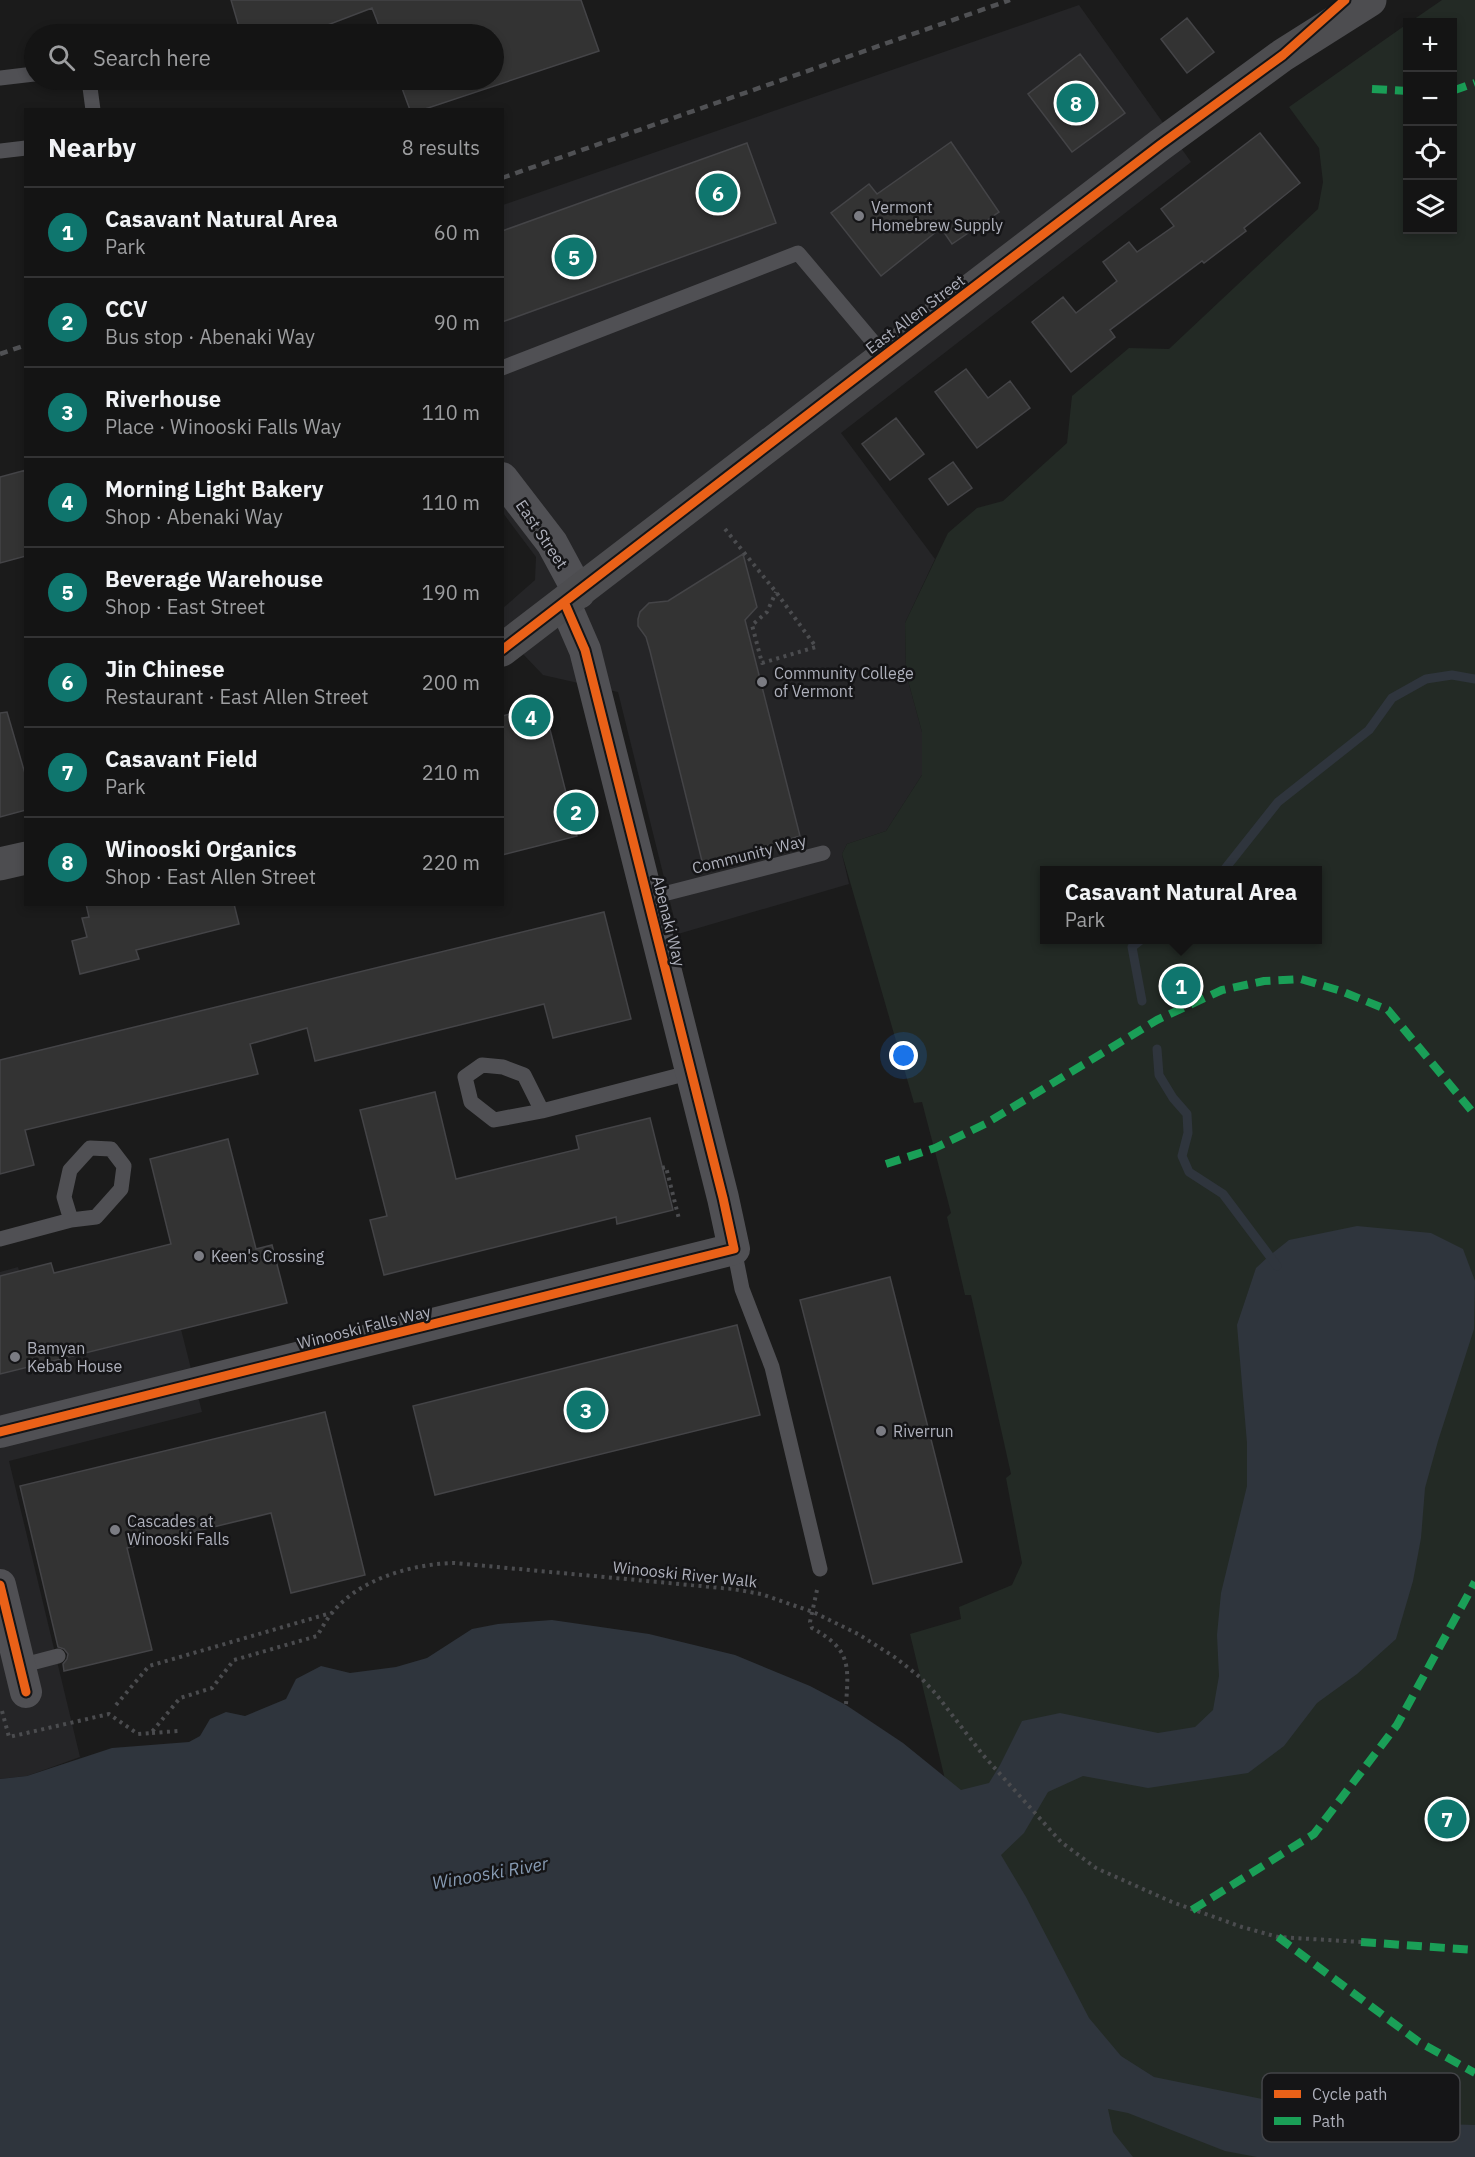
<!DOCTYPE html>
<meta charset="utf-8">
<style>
:root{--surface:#141414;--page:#1d1d1d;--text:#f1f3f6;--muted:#9d9ea0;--line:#333334;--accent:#0f766e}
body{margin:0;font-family:"IBM Plex Sans",sans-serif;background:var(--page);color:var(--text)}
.controls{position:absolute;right:18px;top:18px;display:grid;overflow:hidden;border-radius:0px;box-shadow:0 3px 9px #0003}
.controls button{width:54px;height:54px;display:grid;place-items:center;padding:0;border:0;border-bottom:2px solid var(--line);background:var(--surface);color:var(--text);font:30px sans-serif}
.you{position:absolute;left:904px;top:1056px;width:21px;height:21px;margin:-15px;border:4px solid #fff;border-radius:50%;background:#1a73e8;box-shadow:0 0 0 9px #1a73e833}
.badge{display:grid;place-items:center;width:39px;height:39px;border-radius:50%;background:var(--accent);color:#fff;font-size:20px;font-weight:700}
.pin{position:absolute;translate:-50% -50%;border:3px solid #fff;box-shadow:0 2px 6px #0006}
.popup{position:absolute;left:1040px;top:866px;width:282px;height:78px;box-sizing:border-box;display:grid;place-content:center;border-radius:0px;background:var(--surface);filter:drop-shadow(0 2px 4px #0005);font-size:20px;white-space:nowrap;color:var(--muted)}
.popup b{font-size:22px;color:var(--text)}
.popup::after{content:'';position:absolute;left:50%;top:100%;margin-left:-12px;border:12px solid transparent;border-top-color:var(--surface)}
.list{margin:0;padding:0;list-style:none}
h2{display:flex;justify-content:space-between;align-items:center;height:78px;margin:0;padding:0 24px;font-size:26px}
h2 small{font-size:20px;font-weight:400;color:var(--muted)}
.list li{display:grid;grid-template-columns:39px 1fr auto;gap:18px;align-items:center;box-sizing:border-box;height:90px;padding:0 24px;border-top:2px solid var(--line)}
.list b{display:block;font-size:22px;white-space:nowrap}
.list p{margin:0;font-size:20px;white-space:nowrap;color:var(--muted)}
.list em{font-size:20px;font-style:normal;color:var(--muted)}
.icon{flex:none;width:33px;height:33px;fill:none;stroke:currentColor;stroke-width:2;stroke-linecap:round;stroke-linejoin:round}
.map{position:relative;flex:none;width:1475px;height:2157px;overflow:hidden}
.search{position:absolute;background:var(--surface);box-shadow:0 3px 9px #0003;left:24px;top:24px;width:480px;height:66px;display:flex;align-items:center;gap:15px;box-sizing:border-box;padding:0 21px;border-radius:33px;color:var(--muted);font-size:22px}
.panel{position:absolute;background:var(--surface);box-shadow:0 3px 9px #0003;left:24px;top:108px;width:480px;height:798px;border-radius:0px}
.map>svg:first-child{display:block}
.built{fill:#252527}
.green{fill:#232a25;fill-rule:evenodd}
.water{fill:#2f353d}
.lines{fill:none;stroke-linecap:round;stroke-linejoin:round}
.stream{stroke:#2f353d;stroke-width:9}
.building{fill:#333;stroke:#444447;stroke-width:1.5}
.path{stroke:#4b4c4f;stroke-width:4;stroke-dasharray:3 4.5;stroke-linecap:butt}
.lane{stroke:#505054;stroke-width:15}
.street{stroke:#505054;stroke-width:32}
.primary{stroke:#4d4d50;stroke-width:33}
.rail{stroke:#505154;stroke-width:4.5;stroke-dasharray:8 6;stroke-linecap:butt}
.quiet{stroke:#1a9f57;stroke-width:8;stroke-dasharray:15 8;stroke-linecap:butt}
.cycleway-casing{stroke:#151517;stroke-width:13}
.cycleway{stroke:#ea6118;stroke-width:9}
.poi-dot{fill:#7b7c83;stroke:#151517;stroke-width:2}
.labels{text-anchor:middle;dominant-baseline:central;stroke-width:5;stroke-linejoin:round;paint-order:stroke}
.poi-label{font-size:16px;fill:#aeb0bb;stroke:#151517;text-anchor:start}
.street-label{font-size:16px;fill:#aeb0bb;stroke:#151517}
.water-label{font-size:18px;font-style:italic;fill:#879bb3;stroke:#151517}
.key{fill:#151517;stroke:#434448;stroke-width:1.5}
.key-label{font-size:16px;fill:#aeb0bb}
</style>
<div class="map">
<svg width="1475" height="2157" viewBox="0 0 1475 2157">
<rect width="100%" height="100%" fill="#1b1b1b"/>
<path class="built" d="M 1079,5 L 1191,162 L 841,433 L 935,559 L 905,623 L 906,673 L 922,732 L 922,775 L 886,831 L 847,844 L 842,854 L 849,884 L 678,934 L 618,692 L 543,675 L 503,633 L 503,608 L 535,580 L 536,557 L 503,513 L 503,205 Z
M 18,1267 L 32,1320 L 170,1286 L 202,1412 L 9,1461 L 80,1757 L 27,1776 L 0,1779 L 0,1272 Z"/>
<path class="green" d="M 1442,0 L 1475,0 L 1475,2157 L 1036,2157 L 910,1634 L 961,1619 L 959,1607 L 1012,1585 L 1022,1563 L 1006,1478 L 1011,1474 L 971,1295 L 965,1295 L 947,1217 L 951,1213 L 922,1102 L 914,1103 L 842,854 L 847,844 L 886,831 L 922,775 L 922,732 L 906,673 L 905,623 L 948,533 L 977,508 L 1003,501 L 1067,443 L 1072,396 L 1129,348 L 1169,349 L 1318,209 L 1323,182 L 1319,148 L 1289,107 L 1407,24 L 1408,230 L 1452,230 L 1452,22 L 1410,22 ZM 1044,870 L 1318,870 L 1318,940 L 1044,940 Z"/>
<path class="water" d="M 1357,1226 L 1431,1233 L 1463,1249 L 1475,1281 L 1474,1329 L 1438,1441 L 1425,1488 L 1421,1538 L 1413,1581 L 1396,1639 L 1357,1674 L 1317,1703 L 1284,1746 L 1248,1773 L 1148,1788 L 1083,1776 L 1048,1792 L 1024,1833 L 1001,1855 L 1026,1897 L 1089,2018 L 1121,2056 L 1154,2077 L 1376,2122 L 1475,2125 L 1475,2157 L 1257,2157 L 1225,2151 L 1128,2113 L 1108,2109 L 1113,2132 L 1133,2157 L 0,2157 L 0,1779 L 27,1776 L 112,1748 L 189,1742 L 200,1736 L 210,1719 L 226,1712 L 245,1716 L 286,1699 L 296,1679 L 321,1666 L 350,1673 L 396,1667 L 427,1658 L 472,1629 L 498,1624 L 552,1620 L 649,1634 L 735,1655 L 810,1686 L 846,1705 L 903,1743 L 961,1790 L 989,1783 L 1000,1765 L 1022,1721 L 1060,1713 L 1158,1733 L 1195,1727 L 1213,1710 L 1219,1676 L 1217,1635 L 1221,1593 L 1247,1486 L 1247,1443 L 1237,1325 L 1256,1268 L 1269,1256 L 1289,1240 Z"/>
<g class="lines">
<path class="stream" d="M 1224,870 L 1278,802 L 1369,730 L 1392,698 L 1426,679 L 1452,675 L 1475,679
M 1141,940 L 1132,947 L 1142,1001
M 1157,1049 L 1159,1075 L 1173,1098 L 1187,1114 L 1188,1133 L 1182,1156 L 1189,1172 L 1223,1194 L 1277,1266"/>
</g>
<path class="building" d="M 231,0 L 581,0 L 599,51 L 422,110 L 410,110 L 399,80 L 494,80 L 494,34 L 382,34 L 372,8 L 304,34 L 241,34 Z
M 1187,18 L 1214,52 L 1187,73 L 1161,39 Z
M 1080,54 L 1125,113 L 1072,152 L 1028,94 Z
M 1260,133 L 1300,183 L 1244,228 L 1246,231 L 1204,263 L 1202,261 L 1110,330 L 1115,337 L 1071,372 L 1032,322 L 1063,297 L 1076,313 L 1117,281 L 1103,262 L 1129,242 L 1137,252 L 1174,226 L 1161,209 Z
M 951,142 L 999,212 L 952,244 L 941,228 L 881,276 L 831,213 L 869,184 L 877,194 Z
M 747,143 L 776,223 L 502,322 L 502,231 Z
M 966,369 L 988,398 L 1010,381 L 1030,408 L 977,448 L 935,392 Z
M 896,418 L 924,454 L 890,480 L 862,444 Z
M 953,462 L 972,488 L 948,505 L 929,479 Z
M 26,470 L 26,556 L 0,563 L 0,477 Z
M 743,554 L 757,607 L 745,620 L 800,836 L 703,865 L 650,651 L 646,637 L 638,626 L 638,619 L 640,612 L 649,603 L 668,601 Z
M 544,706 L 577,836 L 502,855 L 502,716 Z
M 7,712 L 26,777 L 26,810 L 0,817 L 0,713 Z
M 86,904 L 234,904 L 239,924 L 136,950 L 139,959 L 80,974 L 72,941 L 87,937 L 82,918 L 89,917 Z
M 604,912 L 631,1019 L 553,1038 L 544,1004 L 315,1061 L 307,1028 L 250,1044 L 258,1074 L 25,1130 L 34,1165 L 0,1174 L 0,1060 Z
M 435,1092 L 456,1179 L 579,1149 L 576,1136 L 650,1118 L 673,1210 L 617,1224 L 616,1217 L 384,1275 L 370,1220 L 387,1216 L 360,1110 Z
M 228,1139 L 256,1249 L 272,1245 L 287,1303 L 0,1374 L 0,1276 L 51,1263 L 54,1273 L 171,1244 L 150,1159 Z
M 890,1277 L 962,1562 L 873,1584 L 800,1300 Z
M 737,1325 L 760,1415 L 435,1495 L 413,1406 Z
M 325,1412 L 365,1575 L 291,1593 L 271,1513 L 127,1548 L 152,1650 L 64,1671 L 63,1664 L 67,1659 L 68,1654 L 64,1649 L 58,1647 L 20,1486 Z"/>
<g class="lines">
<path class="path" d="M 725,529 L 776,592 L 816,647 L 762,663 L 752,625 L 767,612 L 776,592
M 662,1168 L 666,1167 L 679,1219
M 817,1590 L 810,1622 L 812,1628 C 850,1649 849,1664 846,1704
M 116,1705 L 149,1666 L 331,1613
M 2,1711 L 9,1737 L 109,1714 L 138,1734 L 151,1733 L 180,1698 L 212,1688 L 234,1660 L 317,1636 C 322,1628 326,1620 332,1613 C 359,1579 412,1564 454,1563 L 733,1589 L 761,1594 L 813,1612 L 858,1634 L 896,1658 L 921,1678 L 936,1694 L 983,1755 L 1061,1842 L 1096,1868 L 1172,1902 L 1242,1927 L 1278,1937 L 1361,1942
M 152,1733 L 178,1731"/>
<path class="lane" d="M 0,78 L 34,74
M 89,80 L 93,110
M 0,151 L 26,148
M 502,368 L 798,253 L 885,356
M 648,898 L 823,853
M 542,1111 L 524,1075 L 503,1067 L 482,1065 L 465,1077 L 471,1102 L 494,1120 L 542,1111 L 692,1072
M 0,1239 L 71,1220 L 96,1217 L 121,1189 L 124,1166 L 111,1149 L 90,1148 L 70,1170 L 64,1197 L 71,1220
M 734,1249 L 742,1289 L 772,1367 L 820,1569
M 20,1666 L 58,1656"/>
<path class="street" d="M 502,478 L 552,543 L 579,593
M 0,1432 L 734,1249 L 723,1198 L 585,650 L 565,604
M 0,1585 L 26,1692"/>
<path class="primary" d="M 502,650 L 1160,145 L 1283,55 L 1370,0
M 0,864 L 26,858"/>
<path class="rail" d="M 502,178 L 1010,0
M 0,354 L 26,345"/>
<path class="quiet" d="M 1372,89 L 1408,91
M 1452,91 L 1475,83
M 886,1164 L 935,1148 L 985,1124 L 1157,1020 L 1222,990 L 1264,981 L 1301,979 L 1341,991 L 1388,1010 L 1475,1115
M 1192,1910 L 1314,1834 L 1397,1725 L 1475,1582
M 1278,1937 L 1419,2042 L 1475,2073
M 1361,1942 L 1475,1950"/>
<defs>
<path id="cycleway" d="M 502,650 L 919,329 L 1160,145 L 1283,55 L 1345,0
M 0,1432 L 734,1249 L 723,1198 L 585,650 L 565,604
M 0,1585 L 26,1692"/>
</defs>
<use href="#cycleway" class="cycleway-casing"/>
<use href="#cycleway" class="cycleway"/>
</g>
<g class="poi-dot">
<circle cx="859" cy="216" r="6"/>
<circle cx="762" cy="682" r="6"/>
<circle cx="199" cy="1256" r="6"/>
<circle cx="15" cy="1357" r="6"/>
<circle cx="881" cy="1431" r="6"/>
<circle cx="115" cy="1530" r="6"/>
</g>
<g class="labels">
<g class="poi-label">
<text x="871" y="207">Vermont<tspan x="871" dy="18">Homebrew Supply</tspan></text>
<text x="774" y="673">Community College<tspan x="774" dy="18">of Vermont</tspan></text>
<text x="211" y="1256">Keen's Crossing</text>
<text x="27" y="1348">Bamyan<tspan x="27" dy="18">Kebab House</tspan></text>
<text x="893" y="1431">Riverrun</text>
<text x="127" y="1521">Cascades at<tspan x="127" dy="18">Winooski Falls</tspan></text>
</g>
<g class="street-label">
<text transform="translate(915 314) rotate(-37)">East Allen Street</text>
<text transform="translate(542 534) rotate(56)">East Street</text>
<text transform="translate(749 854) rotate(-14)">Community Way</text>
<text transform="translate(669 921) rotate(76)">Abenaki Way</text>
<text transform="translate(364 1327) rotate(-14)">Winooski Falls Way</text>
<text transform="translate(685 1574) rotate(6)">Winooski River Walk</text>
</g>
<g class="water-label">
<text transform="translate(490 1873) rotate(-10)">Winooski River</text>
</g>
</g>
<rect x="1262" y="2073" width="198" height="69" rx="9" class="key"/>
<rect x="1274" y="2090" width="27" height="8" fill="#ea6118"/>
<rect x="1274" y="2117" width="27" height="8" fill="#1a9f57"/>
<g class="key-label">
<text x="1312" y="2100">Cycle path</text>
<text x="1312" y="2127">Path</text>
</g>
</svg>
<div class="controls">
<button>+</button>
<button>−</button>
<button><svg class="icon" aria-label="locate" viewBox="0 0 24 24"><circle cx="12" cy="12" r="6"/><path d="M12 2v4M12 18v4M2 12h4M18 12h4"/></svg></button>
<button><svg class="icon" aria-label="layers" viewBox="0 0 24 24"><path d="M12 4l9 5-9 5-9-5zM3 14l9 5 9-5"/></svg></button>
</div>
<div class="you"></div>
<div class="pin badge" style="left:1181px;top:986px">1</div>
<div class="popup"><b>Casavant Natural Area</b>Park</div>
<div class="pin badge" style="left:576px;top:812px">2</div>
<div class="pin badge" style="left:586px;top:1410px">3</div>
<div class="pin badge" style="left:531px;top:717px">4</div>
<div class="pin badge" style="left:574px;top:257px">5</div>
<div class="pin badge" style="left:718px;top:193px">6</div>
<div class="pin badge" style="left:1447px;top:1819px">7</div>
<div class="pin badge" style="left:1076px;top:103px">8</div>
<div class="search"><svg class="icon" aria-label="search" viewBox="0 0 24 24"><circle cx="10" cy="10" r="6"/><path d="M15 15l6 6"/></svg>Search here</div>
<section class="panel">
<h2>Nearby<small>8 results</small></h2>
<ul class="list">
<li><span class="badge">1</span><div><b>Casavant Natural Area</b><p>Park</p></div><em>60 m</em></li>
<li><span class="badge">2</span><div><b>CCV</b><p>Bus stop · Abenaki Way</p></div><em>90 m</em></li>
<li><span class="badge">3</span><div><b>Riverhouse</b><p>Place · Winooski Falls Way</p></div><em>110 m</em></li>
<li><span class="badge">4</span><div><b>Morning Light Bakery</b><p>Shop · Abenaki Way</p></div><em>110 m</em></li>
<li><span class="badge">5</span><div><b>Beverage Warehouse</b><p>Shop · East Street</p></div><em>190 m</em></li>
<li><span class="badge">6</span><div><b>Jin Chinese</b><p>Restaurant · East Allen Street</p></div><em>200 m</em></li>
<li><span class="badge">7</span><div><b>Casavant Field</b><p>Park</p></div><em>210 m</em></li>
<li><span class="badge">8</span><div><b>Winooski Organics</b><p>Shop · East Allen Street</p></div><em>220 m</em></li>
</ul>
</section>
</div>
